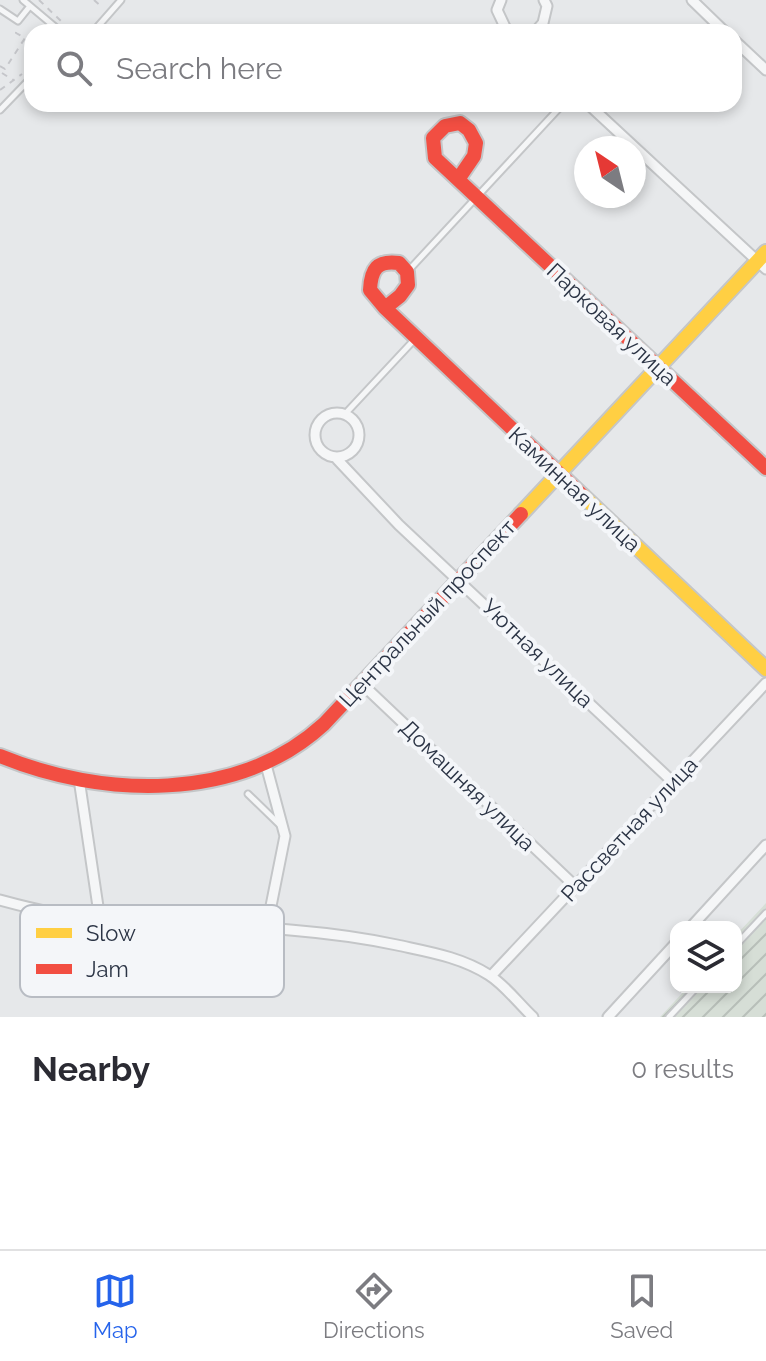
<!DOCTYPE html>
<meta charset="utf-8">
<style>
:root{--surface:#fff;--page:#f7f7f7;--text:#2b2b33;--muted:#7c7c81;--line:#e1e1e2;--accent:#2563eb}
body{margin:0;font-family:Raleway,sans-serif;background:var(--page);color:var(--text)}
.controls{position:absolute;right:24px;bottom:24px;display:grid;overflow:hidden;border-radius:16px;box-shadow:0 4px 12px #0003}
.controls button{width:72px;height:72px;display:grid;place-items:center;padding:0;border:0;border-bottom:2px solid var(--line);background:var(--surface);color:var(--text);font:40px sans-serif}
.compass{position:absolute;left:574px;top:136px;width:72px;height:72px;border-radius:50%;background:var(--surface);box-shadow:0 4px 12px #0003;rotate:325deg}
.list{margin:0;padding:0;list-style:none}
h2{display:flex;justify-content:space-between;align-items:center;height:104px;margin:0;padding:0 32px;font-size:34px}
h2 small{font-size:26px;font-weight:400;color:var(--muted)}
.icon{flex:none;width:44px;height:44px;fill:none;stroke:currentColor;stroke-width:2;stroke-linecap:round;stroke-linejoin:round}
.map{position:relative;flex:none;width:766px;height:1017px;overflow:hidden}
.search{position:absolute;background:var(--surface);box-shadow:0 4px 12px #0003;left:24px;right:24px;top:24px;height:88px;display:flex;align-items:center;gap:20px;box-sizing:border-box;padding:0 28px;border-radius:24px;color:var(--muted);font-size:30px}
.sheet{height:232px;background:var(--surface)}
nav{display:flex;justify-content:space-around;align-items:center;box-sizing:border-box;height:112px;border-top:2px solid var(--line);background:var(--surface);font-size:22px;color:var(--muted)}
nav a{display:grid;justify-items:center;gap:4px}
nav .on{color:var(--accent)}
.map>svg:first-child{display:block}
.garden{fill:url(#garden-furrows)}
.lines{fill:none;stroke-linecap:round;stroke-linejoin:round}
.lane-casing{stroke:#c4c6c8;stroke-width:9}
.street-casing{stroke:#c4c6c8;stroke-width:13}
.slow-casing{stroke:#c4c6c8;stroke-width:18}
.jam-casing{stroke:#c4c6c8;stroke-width:18}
.path{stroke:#c5c6ca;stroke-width:2;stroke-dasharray:6 6;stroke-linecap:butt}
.lane{stroke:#f5f6f7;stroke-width:5}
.street{stroke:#f5f6f7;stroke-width:9}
.slow{stroke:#ffcf43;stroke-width:14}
.jam{stroke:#f24e42;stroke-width:14}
.labels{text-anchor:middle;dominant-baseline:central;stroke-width:8;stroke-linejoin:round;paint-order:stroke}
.street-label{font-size:22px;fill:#2b3445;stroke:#f4f6f9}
.key{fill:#f4f6f9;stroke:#b8bcc3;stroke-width:2}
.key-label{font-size:22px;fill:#2b3445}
</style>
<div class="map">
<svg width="766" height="1017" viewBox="0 0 766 1017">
<defs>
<pattern id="garden-furrows" width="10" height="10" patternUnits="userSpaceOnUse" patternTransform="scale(2)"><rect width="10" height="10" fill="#d6ded6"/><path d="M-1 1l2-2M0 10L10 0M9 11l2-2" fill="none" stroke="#b8bfb9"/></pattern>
</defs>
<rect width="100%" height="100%" fill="#e6e8ea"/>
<path class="garden" d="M 766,903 L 766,1017 L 660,1017 L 688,987 L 736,987 L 736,935 Z"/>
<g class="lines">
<defs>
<path id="lane" d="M 23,0 L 61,32
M 0,9 L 18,21 L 30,6
M 93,32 L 121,0
M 0,110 L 28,81 L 32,69
M 409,270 L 563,104
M 345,414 L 415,339
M 248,794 L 280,825
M 736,945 L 766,913
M 669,1017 L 697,987"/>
<path id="street" d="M 501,0 L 497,10 L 505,27 L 510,32
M 692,0 L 725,32
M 535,32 L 543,23 L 547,6 L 544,0
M 734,40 L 766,70
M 588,104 L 766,269
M315 435a22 22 0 1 1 44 0a22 22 0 1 1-44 0Z
M 335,457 L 399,525 L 673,782
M 362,684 L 575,886
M 265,761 L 285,836 L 267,926
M 79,779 L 100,920
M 0,900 C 33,909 67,917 101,920 C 201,927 299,924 397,945 C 429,952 461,957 489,975 C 505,985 519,1004 533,1017
M 691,927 L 766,845
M 491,976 L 766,683
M 608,1017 L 676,943"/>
<path id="slow" d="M 583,496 L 766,669
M 521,514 L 766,252"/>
<path id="jam" d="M 459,178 L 474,156 L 476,143 L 469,130 L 460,123 L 445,126 L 433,138 L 435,158 L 766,468
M 385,308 L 400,296 L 408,285 L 407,272 L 399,263 C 377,260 371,269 370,290 L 385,308 L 583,496
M 0,756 C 102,798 238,803 324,724 L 521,514"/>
</defs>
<use href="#lane" class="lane-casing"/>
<use href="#street" class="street-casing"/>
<use href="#slow" class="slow-casing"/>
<use href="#jam" class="jam-casing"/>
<path class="path" d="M 39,0 L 61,21
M 94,0 L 102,7
M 0,66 L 5,69 L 25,38 L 16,33 L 17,27
M 2,73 L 13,80
M 0,90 L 22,74"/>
<use href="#lane" class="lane"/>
<use href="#street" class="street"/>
<use href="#slow" class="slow"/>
<use href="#jam" class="jam"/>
</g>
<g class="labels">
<g class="street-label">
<text transform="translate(612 324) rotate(43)">Парковая улица</text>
<text transform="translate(575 489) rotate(43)">Каминная улица</text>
<text transform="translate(427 613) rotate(-47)">Центральный проспект</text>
<text transform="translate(538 653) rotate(44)">Уютная улица</text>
<text transform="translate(468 785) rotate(44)">Домашняя улица</text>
<text transform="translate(629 829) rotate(-47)">Рассветная улица</text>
</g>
</g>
<rect x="20" y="905" width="264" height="92" rx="12" class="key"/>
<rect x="36" y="928" width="36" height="10" fill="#ffcf43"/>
<rect x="36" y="964" width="36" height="10" fill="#f24e42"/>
<g class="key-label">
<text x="86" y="941">Slow</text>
<text x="86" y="977">Jam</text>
</g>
</svg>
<div class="controls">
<button><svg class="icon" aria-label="layers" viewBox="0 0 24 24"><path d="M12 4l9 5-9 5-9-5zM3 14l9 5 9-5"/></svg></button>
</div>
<svg class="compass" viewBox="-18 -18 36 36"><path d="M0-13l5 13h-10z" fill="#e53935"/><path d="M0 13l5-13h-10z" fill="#7c7c81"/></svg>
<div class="search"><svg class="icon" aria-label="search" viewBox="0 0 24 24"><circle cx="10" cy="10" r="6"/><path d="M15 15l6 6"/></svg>Search here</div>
</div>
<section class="sheet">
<h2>Nearby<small>0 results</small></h2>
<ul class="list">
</ul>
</section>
<nav>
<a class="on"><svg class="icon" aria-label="map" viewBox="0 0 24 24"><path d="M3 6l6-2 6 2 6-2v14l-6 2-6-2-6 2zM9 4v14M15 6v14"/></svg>Map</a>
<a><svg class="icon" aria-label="directions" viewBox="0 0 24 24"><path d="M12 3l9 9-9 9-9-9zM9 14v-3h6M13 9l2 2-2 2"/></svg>Directions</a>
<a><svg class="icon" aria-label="saved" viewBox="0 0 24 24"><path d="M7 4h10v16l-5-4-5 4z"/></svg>Saved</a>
</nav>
